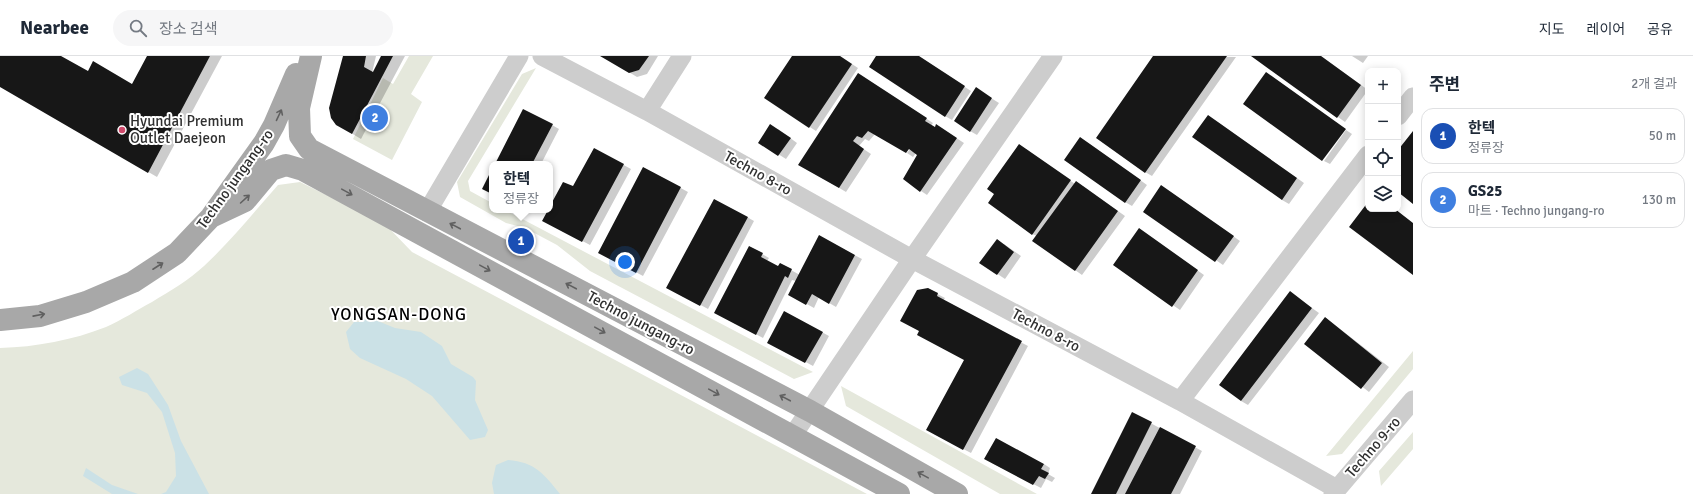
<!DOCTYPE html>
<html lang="ko">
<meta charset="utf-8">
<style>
:root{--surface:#fff;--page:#f6f6f7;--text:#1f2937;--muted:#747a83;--line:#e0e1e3;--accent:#0b8043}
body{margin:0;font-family:Signika,"Noto Sans KR",sans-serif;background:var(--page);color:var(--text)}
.controls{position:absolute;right:12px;top:12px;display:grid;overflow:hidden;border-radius:8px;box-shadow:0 2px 10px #0003}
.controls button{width:36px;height:36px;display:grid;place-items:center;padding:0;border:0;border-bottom:1px solid var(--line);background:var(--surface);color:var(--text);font:20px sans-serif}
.you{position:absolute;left:625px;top:206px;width:14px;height:14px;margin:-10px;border:3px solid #fff;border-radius:50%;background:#1a73e8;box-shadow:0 0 0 6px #1a73e833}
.badge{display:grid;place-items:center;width:26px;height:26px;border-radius:50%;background:var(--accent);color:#fff;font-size:13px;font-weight:700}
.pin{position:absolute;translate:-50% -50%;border:2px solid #fff;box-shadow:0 1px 4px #0006}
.popup{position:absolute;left:489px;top:105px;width:64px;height:52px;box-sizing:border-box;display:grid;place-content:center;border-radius:8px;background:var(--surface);filter:drop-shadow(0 1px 3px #0005);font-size:13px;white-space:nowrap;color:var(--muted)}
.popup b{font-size:15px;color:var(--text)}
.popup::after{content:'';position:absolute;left:50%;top:100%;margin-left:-8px;border:8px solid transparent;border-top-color:var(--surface)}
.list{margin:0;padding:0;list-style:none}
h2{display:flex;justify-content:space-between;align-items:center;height:52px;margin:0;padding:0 16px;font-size:17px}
h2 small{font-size:13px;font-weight:400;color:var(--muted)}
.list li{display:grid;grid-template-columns:26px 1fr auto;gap:12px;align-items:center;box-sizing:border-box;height:56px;margin:0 8px 8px;padding:0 8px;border:1px solid var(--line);border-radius:12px}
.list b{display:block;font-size:15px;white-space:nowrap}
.list p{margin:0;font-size:13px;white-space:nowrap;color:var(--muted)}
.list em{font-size:13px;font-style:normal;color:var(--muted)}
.icon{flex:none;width:22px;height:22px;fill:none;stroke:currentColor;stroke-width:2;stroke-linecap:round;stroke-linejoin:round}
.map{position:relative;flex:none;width:1413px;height:438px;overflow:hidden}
header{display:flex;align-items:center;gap:24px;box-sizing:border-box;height:56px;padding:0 20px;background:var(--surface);border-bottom:1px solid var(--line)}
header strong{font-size:19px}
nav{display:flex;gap:22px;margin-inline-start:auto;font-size:14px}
.search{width:280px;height:36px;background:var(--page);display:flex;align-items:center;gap:10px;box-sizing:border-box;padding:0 14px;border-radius:22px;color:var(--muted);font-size:15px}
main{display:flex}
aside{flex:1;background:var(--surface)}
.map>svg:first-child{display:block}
.green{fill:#e5e8dc}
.water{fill:#cbe1e6}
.shadow{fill:#0003}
.building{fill:#171717}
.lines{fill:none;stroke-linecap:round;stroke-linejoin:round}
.minor{stroke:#cdcdcd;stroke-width:19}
.major{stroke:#a8a8a8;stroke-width:22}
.oneway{stroke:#606060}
.poi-dot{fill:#cf496b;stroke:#fff;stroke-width:1.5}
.labels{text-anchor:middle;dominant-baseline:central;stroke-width:4;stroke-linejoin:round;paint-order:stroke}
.poi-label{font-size:15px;fill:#303030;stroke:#fff;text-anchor:start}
.street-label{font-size:15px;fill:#303030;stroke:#fff}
.quarter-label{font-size:17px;letter-spacing:1px;fill:#000;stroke:#fff}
</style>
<header>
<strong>Nearbee</strong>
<div class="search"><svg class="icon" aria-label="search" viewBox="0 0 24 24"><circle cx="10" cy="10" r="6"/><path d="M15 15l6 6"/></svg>장소 검색</div>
<nav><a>지도</a><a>레이어</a><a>공유</a></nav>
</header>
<main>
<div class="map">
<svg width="1413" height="438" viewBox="0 0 1413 438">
<rect width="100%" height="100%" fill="#fff"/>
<path class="green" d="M 409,0 L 433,0 L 411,38 L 422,46 L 392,104 L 353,83 L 383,22 L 393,28 Z
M 536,12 L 468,125 L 470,135 L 492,147 L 492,154 L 505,154 L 813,316 L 794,323 L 590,215 L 557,189 L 525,172 L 506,167 L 460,141 L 457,126 L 522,18 Z
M 300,126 L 385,168 L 412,196 L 867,438 L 0,438 L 0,292 C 36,291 73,284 106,271 C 122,264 137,254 152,246 C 170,235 189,224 204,210 C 231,185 254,156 278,129 Z
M 1413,295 L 1413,313 L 1342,398 L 1326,400 Z
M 841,330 L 1037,438 L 1000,438 L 846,350 Z
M 1413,376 L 1413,393 L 1381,430 L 1379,415 Z"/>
<path class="water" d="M 368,261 L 395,272 L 421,276 L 442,290 L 451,308 L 473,321 L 476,325 L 475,344 L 488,374 L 485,381 L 470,384 L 432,340 L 406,323 L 360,302 L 350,293 L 346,276 L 354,266 L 361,266 Z
M 137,312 L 148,318 L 168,349 L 181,385 L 209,438 L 161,438 L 166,436 L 176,420 L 175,397 L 162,356 L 147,337 L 122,329 L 119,321 Z
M 508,404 C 535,406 544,418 560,438 L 494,438 L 492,427 L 496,409 Z
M 86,412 L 112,429 L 138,438 L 112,438 L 83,420 Z"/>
<path class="shadow" d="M 0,0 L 59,0 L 89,17 L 133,29 L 148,0 L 222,0 L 157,121 L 0,30 Z
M 344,0 L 376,0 L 372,17 L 382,0 L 405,0 L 361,83 L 336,68 Z
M 602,0 L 658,0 L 647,18 L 637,21 Z
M 793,0 L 840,0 L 858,12 L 816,75 L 765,42 Z
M 878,0 L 918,0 L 971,35 L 952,64 L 945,60 Z
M 1154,0 L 1236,1 L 1152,120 L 1145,116 Z
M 1252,0 L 1321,0 L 1368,34 L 1345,66 Z
M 1352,0 L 1368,0 L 1363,7 Z
M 866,23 L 933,67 L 931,70 L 944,74 L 964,87 L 927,139 L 921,135 L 919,99 L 916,97 L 913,101 L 907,97 L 913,89 L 875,78 L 869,85 L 865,83 L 859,90 L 871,98 L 846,136 L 799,108 Z
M 983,37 L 999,47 L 977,79 L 970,75 Z
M 1215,64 L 1304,127 L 1289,148 L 1282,144 Z
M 552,69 L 559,73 L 541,108 L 496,108 Z
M 778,73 L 797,87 L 786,103 L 759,86 Z
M 1346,74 L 1352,78 L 1330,108 L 1324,105 Z
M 1087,86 L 1147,129 L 1132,150 L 1125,146 Z
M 594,93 L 631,113 L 590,189 L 550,168 L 549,154 L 573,132 Z
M 1026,93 L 1075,128 L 1083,130 L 1125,160 L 1082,219 L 1034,185 L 1037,180 L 1032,178 L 995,138 Z
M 644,112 L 688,136 L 643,220 L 606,200 Z
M 1169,135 L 1240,185 L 1223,209 L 1145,155 Z
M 747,161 L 754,165 L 708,253 L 675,235 Z
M 1146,178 L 1204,219 L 1180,254 L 1114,209 Z
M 820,181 L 862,203 L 836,251 L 819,241 L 814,252 L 796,242 L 796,225 L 792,224 L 763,282 L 722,260 L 750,191 L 769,202 L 767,205 L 779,211 L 780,208 L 800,219 Z
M 1004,188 L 1021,200 L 1005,223 L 981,207 Z
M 928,233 L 945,242 L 943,245 L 1028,290 L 971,397 L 934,378 L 965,304 Z
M 1291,237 L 1319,257 L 1248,349 L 1241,345 Z
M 785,256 L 829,280 L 813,310 L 769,286 Z
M 1326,262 L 1389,311 L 1369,336 L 1306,287 Z
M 1132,357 L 1202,395 L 1180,438 L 1092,438 Z
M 992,407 L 1044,408 L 1050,412 L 1048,418 L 1055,422 L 1052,426 L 1046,423 L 1041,432 Z"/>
<path class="building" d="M 0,0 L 61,0 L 88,15 L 93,5 L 132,28 L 147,0 L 210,0 L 148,117 L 0,31 Z
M 343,0 L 366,0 L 364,11 L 373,16 L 381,0 L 393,0 L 352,78 L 336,69 L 331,62 L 329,52 Z
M 600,0 L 649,0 L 639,14 L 629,17 Z
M 792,0 L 840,0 L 852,8 L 809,72 L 764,42 Z
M 876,0 L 919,0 L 965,30 L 945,61 L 869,11 Z
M 1153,0 L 1227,0 L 1145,117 L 1096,82 Z
M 1251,0 L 1321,0 L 1361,29 L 1337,62 Z
M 1266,16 L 1346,73 L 1322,105 L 1243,48 Z
M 858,17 L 927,62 L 925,65 L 935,71 L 936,68 L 957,82 L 920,136 L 903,123 L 917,99 L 909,93 L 906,97 L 868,75 L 862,82 L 857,80 L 853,85 L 864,93 L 839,132 L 798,109 Z
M 976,31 L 992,42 L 970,76 L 954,65 Z
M 523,53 L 553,68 L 532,108 L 495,108 Z
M 1208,59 L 1297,122 L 1282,144 L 1192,81 Z
M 770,68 L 791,82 L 778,100 L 758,87 Z
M 1413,75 L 1413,148 L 1398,136 L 1398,94 Z
M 1080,81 L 1141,124 L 1125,147 L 1064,104 Z
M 1019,88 L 1071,124 L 1032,179 L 988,147 L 994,138 L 987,133 Z
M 594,92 L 624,108 L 582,186 L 542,165 L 548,154 L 550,154 L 550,150 L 563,126 L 573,130 Z
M 643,111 L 681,131 L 636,217 L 598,197 Z
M 492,113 L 492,138 L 482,133 Z
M 1076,125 L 1118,155 L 1075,215 L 1032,185 Z
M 1161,129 L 1234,180 L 1215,206 L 1143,156 Z
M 714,143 L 748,161 L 700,250 L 666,232 Z
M 1368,146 L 1368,153 L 1395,153 L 1413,167 L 1413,219 L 1349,171 Z
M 1139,172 L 1198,214 L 1172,251 L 1113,209 Z
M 819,179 L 855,199 L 829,248 L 812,238 L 806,249 L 788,239 Z
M 997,183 L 1014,196 L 997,219 L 979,207 Z
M 749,190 L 763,197 L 761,201 L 778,210 L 780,207 L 792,213 L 788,222 L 785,220 L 756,279 L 714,257 Z
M 928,232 L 938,237 L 937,240 L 1022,285 L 963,394 L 926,374 L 964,304 L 917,279 L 919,275 L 900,265 L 917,234 Z
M 1290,235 L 1312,252 L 1241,345 L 1219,329 Z
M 784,255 L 823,276 L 805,307 L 767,287 Z
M 1325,261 L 1382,307 L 1361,333 L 1304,288 Z
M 1132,356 L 1152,366 L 1116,438 L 1091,438 Z
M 1160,371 L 1196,390 L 1171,438 L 1125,438 Z
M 996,382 L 1044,408 L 1041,413 L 1049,417 L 1045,423 L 1039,420 L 1033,429 L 984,403 Z"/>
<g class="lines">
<path class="minor" d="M 542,0 L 647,55 L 912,203 L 1180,345 L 1337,433
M 647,55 L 682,0
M 1398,60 L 1413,41
M 427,156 L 519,0
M 1180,345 L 1368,99
M 793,379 L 912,203 L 1053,0
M 1333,438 L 1413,344"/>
<path class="major" d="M 311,0 L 299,52 L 300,80 L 309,93 L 810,355 L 957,438
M 211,161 L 245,145 L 271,114 L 286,109 L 303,114 L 899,438
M 0,264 L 40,260 L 86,246 L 133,226 L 177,197 L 211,161 L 264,87 L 274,69 L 296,18"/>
</g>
<defs><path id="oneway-shaft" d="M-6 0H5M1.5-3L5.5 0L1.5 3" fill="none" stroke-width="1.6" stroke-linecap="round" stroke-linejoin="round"/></defs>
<g class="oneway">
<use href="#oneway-shaft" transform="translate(279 59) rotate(-65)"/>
<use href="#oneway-shaft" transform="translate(347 136) rotate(29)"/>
<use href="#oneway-shaft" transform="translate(245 143) rotate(-42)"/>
<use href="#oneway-shaft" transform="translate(455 170) rotate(-152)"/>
<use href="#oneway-shaft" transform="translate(158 210) rotate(-33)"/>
<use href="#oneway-shaft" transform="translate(485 212) rotate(29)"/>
<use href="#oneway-shaft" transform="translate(571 230) rotate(-152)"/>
<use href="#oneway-shaft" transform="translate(39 259) rotate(-11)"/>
<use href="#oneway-shaft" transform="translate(600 274) rotate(29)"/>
<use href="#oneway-shaft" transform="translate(714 336) rotate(29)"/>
<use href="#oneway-shaft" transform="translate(785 342) rotate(-152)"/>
<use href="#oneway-shaft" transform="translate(923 419) rotate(-151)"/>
</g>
<circle class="poi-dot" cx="122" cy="74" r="4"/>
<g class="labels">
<g class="poi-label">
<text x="130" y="65">Hyundai Premium<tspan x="130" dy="17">Outlet Daejeon</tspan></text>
</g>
<g class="street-label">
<text transform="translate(758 117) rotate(29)">Techno 8-ro</text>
<text transform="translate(235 123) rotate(-54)">Techno jungang-ro</text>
<text transform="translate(641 267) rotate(28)">Techno jungang-ro</text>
<text transform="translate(1046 274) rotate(28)">Techno 8-ro</text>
<text transform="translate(1373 391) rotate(-49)">Techno 9-ro</text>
</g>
<g class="quarter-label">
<text x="399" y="258">YONGSAN-DONG</text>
</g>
</g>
</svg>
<div class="controls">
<button>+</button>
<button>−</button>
<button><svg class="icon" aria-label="locate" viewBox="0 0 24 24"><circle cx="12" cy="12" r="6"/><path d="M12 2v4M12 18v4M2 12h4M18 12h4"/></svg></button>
<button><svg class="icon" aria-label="layers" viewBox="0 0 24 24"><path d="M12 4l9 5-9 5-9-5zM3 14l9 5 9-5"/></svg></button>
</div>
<div class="you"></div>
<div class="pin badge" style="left:521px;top:185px;background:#1a4fb4">1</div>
<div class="popup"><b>한텍</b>정류장</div>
<div class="pin badge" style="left:375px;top:62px;background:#3f7fe0">2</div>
</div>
<aside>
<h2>주변<small>2개 결과</small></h2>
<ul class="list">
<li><span class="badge" style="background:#1a4fb4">1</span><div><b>한텍</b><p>정류장</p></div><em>50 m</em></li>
<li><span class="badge" style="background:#3f7fe0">2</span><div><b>GS25</b><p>마트 · Techno jungang-ro</p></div><em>130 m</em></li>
</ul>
</aside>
</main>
